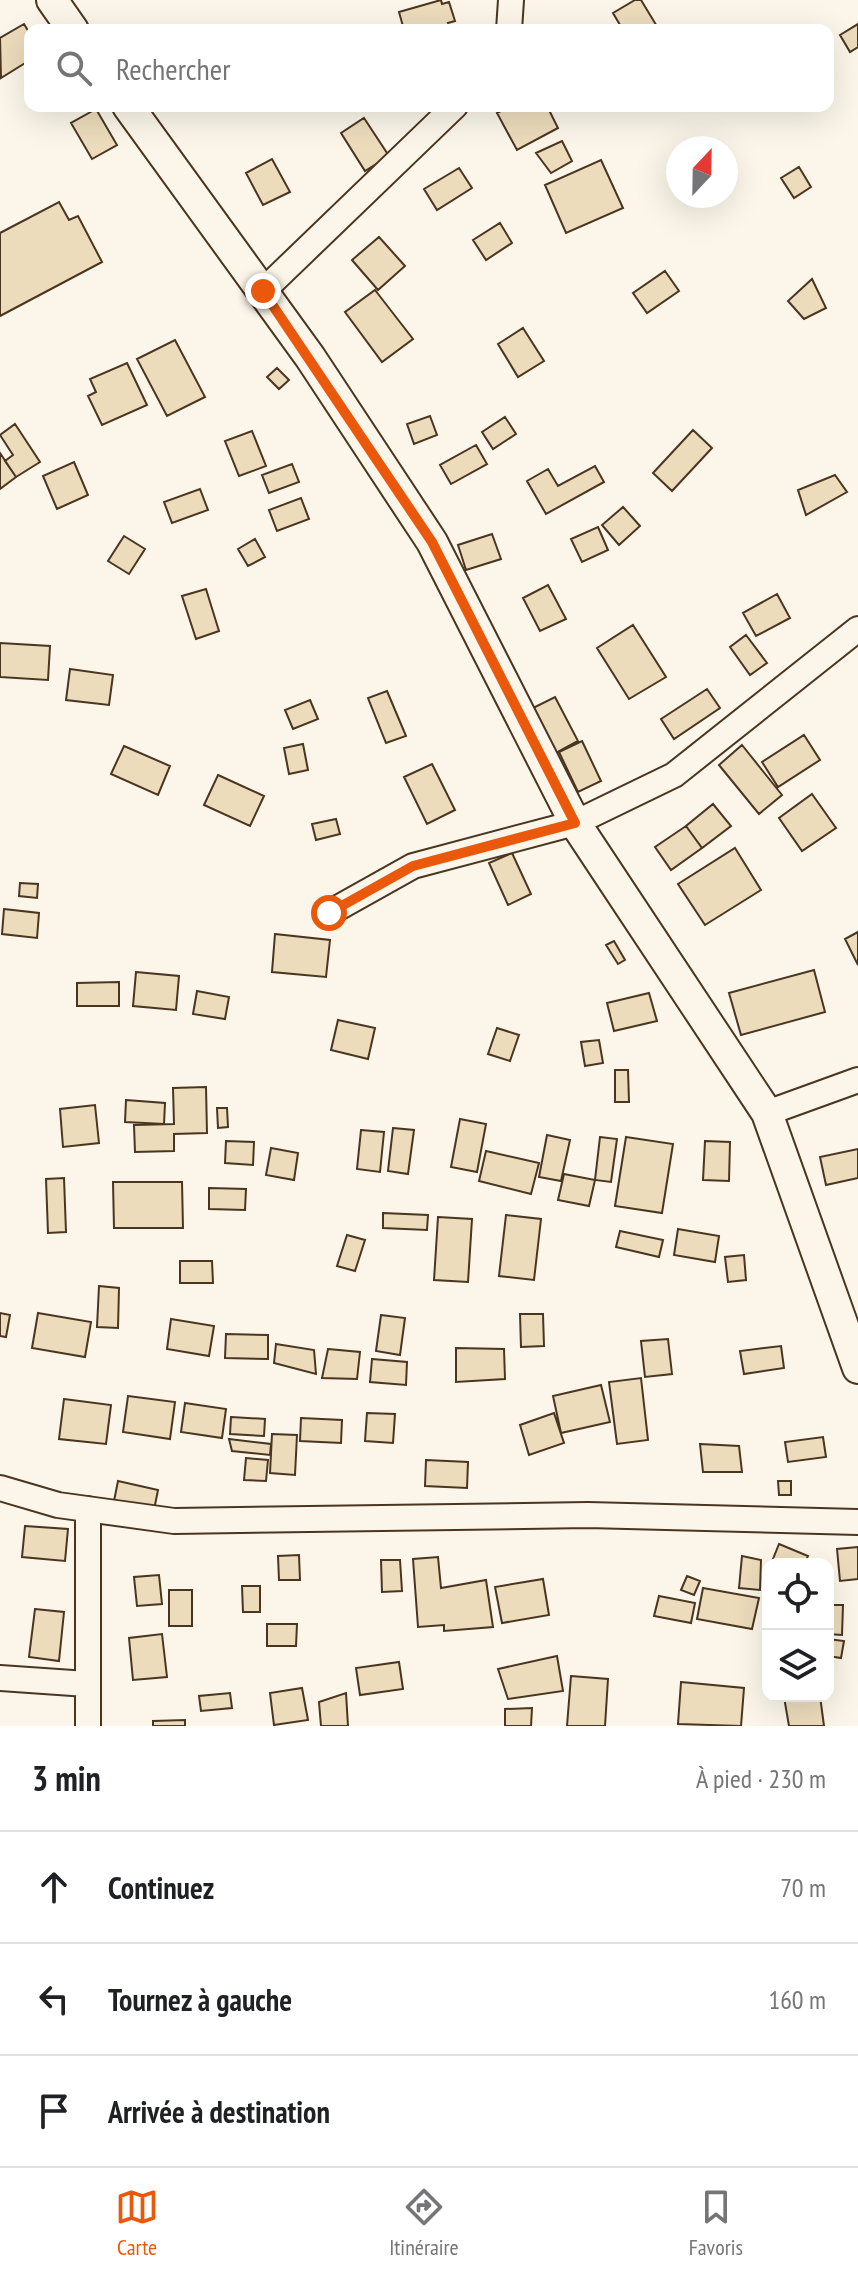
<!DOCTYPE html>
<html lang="fr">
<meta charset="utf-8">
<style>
:root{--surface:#fff;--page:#f6f6f6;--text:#202124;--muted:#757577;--line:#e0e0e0;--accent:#ea580c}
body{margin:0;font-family:"PT Sans Narrow",sans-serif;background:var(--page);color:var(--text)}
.controls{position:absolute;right:24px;bottom:24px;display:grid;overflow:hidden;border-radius:16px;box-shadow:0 8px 32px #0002}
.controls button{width:72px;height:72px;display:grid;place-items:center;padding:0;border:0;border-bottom:2px solid var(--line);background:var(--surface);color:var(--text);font:40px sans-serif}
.compass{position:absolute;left:666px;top:136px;width:72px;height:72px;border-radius:50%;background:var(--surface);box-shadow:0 8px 32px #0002;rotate:22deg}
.stop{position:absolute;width:24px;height:24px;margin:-18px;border:6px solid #ea580c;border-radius:50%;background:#fff}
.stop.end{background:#ea580c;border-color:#fff;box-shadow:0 2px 8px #0008}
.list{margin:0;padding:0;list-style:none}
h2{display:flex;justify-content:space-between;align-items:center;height:104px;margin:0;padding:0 32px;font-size:34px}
h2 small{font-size:26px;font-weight:400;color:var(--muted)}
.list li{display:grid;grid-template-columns:52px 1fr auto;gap:24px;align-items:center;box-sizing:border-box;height:112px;padding:0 32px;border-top:2px solid var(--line)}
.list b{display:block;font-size:30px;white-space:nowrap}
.list em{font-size:26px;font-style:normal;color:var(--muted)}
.icon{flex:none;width:44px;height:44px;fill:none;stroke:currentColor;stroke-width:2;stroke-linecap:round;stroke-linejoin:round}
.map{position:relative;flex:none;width:858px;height:1726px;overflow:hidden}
.search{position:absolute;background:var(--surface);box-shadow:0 8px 32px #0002;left:24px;right:24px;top:24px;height:88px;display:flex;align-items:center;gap:20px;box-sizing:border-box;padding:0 28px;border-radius:16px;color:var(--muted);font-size:30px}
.sheet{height:440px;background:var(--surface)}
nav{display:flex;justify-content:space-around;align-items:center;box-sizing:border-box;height:112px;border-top:2px solid var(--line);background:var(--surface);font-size:22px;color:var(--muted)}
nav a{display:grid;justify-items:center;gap:4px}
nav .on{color:var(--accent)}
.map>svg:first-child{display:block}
.building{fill:#ecdcbc;stroke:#4a3520;stroke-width:2}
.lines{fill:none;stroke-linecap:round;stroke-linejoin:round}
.minor-casing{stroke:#4a3520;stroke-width:28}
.tertiary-casing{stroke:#4a3520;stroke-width:34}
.minor{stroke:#fbf6e9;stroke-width:24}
.tertiary{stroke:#fbf6e9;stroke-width:30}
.route{stroke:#ea580c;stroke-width:10}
</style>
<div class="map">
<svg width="858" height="1726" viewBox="0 0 858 1726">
<rect width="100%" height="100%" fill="#fbf6e9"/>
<path class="building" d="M 441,0 L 442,4 L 449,2 L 455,21 L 448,23 L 450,29 L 404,30 L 399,12 Z
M 635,0 L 641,0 L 658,28 L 623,30 L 613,13 Z
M 24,24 L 30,34 L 30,60 L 1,78 L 0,38 Z
M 858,24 L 858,47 L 850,52 L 840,35 Z
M 511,106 L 547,106 L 558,128 L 517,150 L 497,113 Z
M 96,109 L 117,145 L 92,159 L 71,123 Z
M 364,118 L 389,156 L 365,171 L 341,133 Z
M 562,141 L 572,161 L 551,173 L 536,153 Z
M 272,159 L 290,192 L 263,205 L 246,173 Z
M 601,160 L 623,208 L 566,233 L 545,185 Z
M 799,167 L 811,187 L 794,198 L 781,178 Z
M 459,168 L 472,188 L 437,210 L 424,189 Z
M 59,202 L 69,220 L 78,216 L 102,262 L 0,316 L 0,233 Z
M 500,223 L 512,243 L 486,260 L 473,240 Z
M 379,237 L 405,266 L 378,290 L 352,260 Z
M 665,271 L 679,291 L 647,313 L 633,293 Z
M 812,279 L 826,308 L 804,319 L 788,301 Z
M 375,290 L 413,339 L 382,362 L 345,312 Z
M 523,328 L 544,361 L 518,377 L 498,344 Z
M 175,340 L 205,397 L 167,416 L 137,359 Z
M 127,363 L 147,405 L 102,425 L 88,396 L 96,392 L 90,379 Z
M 277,368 L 289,380 L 279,389 L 267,377 Z
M 430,416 L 437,435 L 414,444 L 407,424 Z
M 505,417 L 516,434 L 493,449 L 482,432 Z
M 15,424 L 40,462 L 16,477 L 5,461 L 13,455 L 0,435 Z
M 693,430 L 712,448 L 672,491 L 653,473 Z
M 252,431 L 266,466 L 239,476 L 225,441 Z
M 476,445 L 487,464 L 451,484 L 440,465 Z
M 0,453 L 16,477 L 0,489 Z
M 74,462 L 88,495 L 57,509 L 43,476 Z
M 292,464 L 299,482 L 269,493 L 262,475 Z
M 595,466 L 604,482 L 546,514 L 527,481 L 548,469 L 558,486 Z
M 835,475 L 847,492 L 806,515 L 798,490 Z
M 200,489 L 208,510 L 172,523 L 164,502 Z
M 301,498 L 309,519 L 277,531 L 269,510 Z
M 623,507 L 640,526 L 619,545 L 602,525 Z
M 598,527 L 608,550 L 582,562 L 571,539 Z
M 492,534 L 501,559 L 466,570 L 458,545 Z
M 124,536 L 145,549 L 129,574 L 108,561 Z
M 255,539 L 265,557 L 248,566 L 238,549 Z
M 548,585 L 566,619 L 540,631 L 523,598 Z
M 206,589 L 219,631 L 196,639 L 182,596 Z
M 777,594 L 790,618 L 756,636 L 743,613 Z
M 633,625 L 666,677 L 629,699 L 597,648 Z
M 746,635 L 767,663 L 750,675 L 730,647 Z
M 0,643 L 50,646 L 48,680 L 0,677 Z
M 70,669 L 113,675 L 109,705 L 66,700 Z
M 707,689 L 720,708 L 674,739 L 661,719 Z
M 387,691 L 406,736 L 386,743 L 368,698 Z
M 555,697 L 578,741 L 556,753 L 533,708 Z
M 310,700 L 318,719 L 293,729 L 285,710 Z
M 804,735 L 820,760 L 778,787 L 762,762 Z
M 582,741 L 601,781 L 578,792 L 559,752 Z
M 303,744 L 308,770 L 289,774 L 284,748 Z
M 742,745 L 782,795 L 759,814 L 719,765 Z
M 124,746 L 170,766 L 158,795 L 111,774 Z
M 432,764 L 455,810 L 427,824 L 404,777 Z
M 218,775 L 264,796 L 250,826 L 204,805 Z
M 812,794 L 836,828 L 802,851 L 779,818 Z
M 713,804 L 731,826 L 702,848 L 686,826 Z
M 336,819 L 340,834 L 316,840 L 312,824 Z
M 686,826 L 702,848 L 671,870 L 655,847 Z
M 735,848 L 761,890 L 705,925 L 678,884 Z
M 512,853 L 531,894 L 508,905 L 489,863 Z
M 20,883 L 38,884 L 37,898 L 19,896 Z
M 4,909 L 39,913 L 37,938 L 2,934 Z
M 858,932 L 858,965 L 845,939 Z
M 275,934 L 330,940 L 326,977 L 272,972 Z
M 614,941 L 625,960 L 618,964 L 606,945 Z
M 814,970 L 825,1012 L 741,1035 L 729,993 Z
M 136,972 L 179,976 L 176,1010 L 133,1006 Z
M 119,982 L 119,1006 L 77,1006 L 77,983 Z
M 197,991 L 229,997 L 225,1019 L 193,1014 Z
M 649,993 L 657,1021 L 614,1031 L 607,1003 Z
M 338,1020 L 375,1028 L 368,1059 L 331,1050 Z
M 497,1028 L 519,1035 L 510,1061 L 488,1054 Z
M 599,1040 L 603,1063 L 585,1066 L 581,1042 Z
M 615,1070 L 628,1070 L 629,1102 L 615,1102 Z
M 206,1087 L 207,1133 L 174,1134 L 174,1151 L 135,1152 L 134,1125 L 174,1124 L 173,1088 Z
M 126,1100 L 165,1103 L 164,1124 L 125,1122 Z
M 95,1105 L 99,1143 L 63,1147 L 60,1109 Z
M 217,1108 L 227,1108 L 228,1127 L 218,1128 Z
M 460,1119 L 486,1124 L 477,1172 L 451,1167 Z
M 393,1128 L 414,1130 L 408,1174 L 388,1171 Z
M 361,1130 L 384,1132 L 380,1172 L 357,1169 Z
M 547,1135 L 570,1140 L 561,1181 L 539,1177 Z
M 600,1137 L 617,1139 L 611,1182 L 595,1180 Z
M 626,1137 L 673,1144 L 662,1213 L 615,1206 Z
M 226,1141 L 254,1142 L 253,1165 L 225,1163 Z
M 705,1141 L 730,1142 L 729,1181 L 703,1180 Z
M 271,1148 L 298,1153 L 294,1180 L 266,1175 Z
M 858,1149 L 858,1178 L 826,1185 L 820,1157 Z
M 486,1151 L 539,1163 L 531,1194 L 479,1181 Z
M 564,1174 L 595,1180 L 589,1206 L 558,1200 Z
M 64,1178 L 66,1232 L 48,1233 L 46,1179 Z
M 113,1182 L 182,1182 L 183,1228 L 114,1228 Z
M 209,1188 L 246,1189 L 245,1210 L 209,1209 Z
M 383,1213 L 428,1215 L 427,1230 L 383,1228 Z
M 506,1215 L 541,1219 L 534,1280 L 499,1276 Z
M 438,1217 L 472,1219 L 468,1282 L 434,1280 Z
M 678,1229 L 719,1236 L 715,1262 L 674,1255 Z
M 620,1231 L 663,1240 L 659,1257 L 616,1247 Z
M 347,1235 L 365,1240 L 355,1271 L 337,1266 Z
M 744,1255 L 746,1280 L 728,1282 L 725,1257 Z
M 180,1261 L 212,1261 L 213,1283 L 180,1283 Z
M 99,1286 L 119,1288 L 118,1328 L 97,1327 Z
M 0,1313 L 10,1315 L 6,1337 L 0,1336 Z
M 38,1313 L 91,1322 L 85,1357 L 32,1348 Z
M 520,1314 L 543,1314 L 544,1346 L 521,1347 Z
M 381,1315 L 405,1318 L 400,1355 L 376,1351 Z
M 171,1319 L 214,1326 L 209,1356 L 167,1349 Z
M 226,1334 L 268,1335 L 268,1359 L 225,1358 Z
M 668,1339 L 672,1374 L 645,1377 L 641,1341 Z
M 276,1344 L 314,1350 L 316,1374 L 274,1363 Z
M 781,1346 L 784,1368 L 744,1374 L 740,1351 Z
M 456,1348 L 504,1349 L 505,1379 L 456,1382 Z
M 328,1349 L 360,1352 L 357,1379 L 322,1378 Z
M 372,1359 L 407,1362 L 406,1385 L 370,1382 Z
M 641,1378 L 648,1440 L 617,1444 L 609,1382 Z
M 601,1385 L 610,1422 L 561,1433 L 553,1396 Z
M 128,1396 L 175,1402 L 170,1439 L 123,1432 Z
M 64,1399 L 111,1405 L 106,1444 L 59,1439 Z
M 185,1403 L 226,1409 L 222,1438 L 181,1432 Z
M 367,1413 L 395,1414 L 393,1443 L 365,1441 Z
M 554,1413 L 564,1443 L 529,1455 L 520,1425 Z
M 231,1417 L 265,1419 L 264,1436 L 230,1434 Z
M 301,1418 L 342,1420 L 341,1443 L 300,1441 Z
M 272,1434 L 297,1435 L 295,1475 L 270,1473 Z
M 823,1437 L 826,1457 L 788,1462 L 785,1442 Z
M 229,1439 L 271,1444 L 270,1455 L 232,1451 Z
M 700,1444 L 739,1446 L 742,1472 L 703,1472 Z
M 246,1458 L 268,1460 L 266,1481 L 244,1480 Z
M 426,1460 L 468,1462 L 467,1488 L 425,1486 Z
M 118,1481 L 158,1490 L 154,1510 L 114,1501 Z
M 778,1481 L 791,1481 L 791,1495 L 779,1495 Z
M 25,1526 L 68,1529 L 65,1561 L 22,1557 Z
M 779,1544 L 808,1556 L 804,1564 L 771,1564 Z
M 858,1547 L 858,1579 L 840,1581 L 837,1549 Z
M 299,1555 L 300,1580 L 279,1580 L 278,1556 Z
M 742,1556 L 761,1560 L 760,1590 L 739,1588 Z
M 438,1557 L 441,1588 L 486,1580 L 493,1627 L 444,1631 L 444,1625 L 418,1627 L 413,1559 Z
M 381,1560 L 400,1560 L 402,1591 L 382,1592 Z
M 159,1575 L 162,1604 L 137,1606 L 134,1577 Z
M 687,1576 L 700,1581 L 694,1595 L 681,1590 Z
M 543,1579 L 549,1615 L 502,1623 L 495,1587 Z
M 242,1586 L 260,1586 L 260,1612 L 243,1612 Z
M 703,1588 L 759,1598 L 752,1629 L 697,1619 Z
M 169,1590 L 192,1590 L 192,1626 L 169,1626 Z
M 659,1596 L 695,1603 L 691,1623 L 654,1616 Z
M 828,1605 L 843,1605 L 842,1635 L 828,1634 Z
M 35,1609 L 64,1612 L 59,1661 L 29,1657 Z
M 267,1624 L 297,1624 L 296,1646 L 267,1646 Z
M 162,1634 L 167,1677 L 133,1680 L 129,1638 Z
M 828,1639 L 844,1641 L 841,1658 L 828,1656 Z
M 557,1656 L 563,1691 L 508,1699 L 498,1669 Z
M 399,1662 L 403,1689 L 360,1695 L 356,1668 Z
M 571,1676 L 608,1679 L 605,1726 L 567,1726 Z
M 681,1682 L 744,1688 L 741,1726 L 678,1724 Z
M 302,1688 L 308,1720 L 274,1725 L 270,1693 Z
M 230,1693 L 232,1708 L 201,1711 L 199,1696 Z
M 346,1693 L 348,1726 L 321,1726 L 319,1702 Z
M 820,1696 L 824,1726 L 789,1726 L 784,1697 Z
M 532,1708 L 531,1726 L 505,1726 L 505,1709 Z
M 185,1720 L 185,1726 L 153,1726 L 153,1721 Z"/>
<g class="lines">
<defs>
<path id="minor" d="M 509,30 L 511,0
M 263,291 L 455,106
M 329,913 L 413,866 L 575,823 L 674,775 L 858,629
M 767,1113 L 858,1080
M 0,1488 L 58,1505 L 174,1521 L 588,1515 L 858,1522
M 0,1678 L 87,1684
M 88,1726 L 88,1509"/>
<path id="tertiary" d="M 52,0 L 73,30
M 128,106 L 310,357 L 432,542 L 575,823 L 767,1113 L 858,1368"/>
</defs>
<use href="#minor" class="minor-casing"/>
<use href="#tertiary" class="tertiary-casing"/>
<use href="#minor" class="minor"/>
<use href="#tertiary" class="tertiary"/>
</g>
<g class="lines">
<path class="route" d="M 263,291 L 432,542 L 575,823 L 413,866 L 329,913"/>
</g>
</svg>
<div class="controls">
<button><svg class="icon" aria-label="locate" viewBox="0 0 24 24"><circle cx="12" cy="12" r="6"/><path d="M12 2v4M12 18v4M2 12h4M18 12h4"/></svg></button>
<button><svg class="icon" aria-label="layers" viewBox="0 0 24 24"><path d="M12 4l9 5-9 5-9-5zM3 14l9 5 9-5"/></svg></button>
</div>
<svg class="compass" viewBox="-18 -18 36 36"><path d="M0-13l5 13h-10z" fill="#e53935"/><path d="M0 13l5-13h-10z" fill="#757577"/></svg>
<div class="stop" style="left:329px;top:913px"></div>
<div class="stop end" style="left:263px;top:291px"></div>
<div class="search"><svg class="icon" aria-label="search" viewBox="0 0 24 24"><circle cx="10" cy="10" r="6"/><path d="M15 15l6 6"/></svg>Rechercher</div>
</div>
<section class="sheet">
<h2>3 min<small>À pied · 230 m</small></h2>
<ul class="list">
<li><svg class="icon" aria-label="ahead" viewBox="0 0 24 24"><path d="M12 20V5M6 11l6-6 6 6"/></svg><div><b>Continuez</b></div><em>70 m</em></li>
<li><svg class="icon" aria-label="left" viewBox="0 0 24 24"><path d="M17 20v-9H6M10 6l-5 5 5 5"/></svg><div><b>Tournez à gauche</b></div><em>160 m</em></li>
<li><svg class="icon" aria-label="arrive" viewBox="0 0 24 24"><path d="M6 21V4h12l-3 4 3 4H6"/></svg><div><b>Arrivée à destination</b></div></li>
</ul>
</section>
<nav>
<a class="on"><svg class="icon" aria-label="map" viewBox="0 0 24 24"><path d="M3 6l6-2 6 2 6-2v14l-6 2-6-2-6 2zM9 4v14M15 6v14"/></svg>Carte</a>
<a><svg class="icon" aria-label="directions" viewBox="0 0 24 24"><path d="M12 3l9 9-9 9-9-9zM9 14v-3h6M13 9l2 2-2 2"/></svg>Itinéraire</a>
<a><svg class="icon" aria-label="saved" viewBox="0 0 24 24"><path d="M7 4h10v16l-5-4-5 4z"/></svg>Favoris</a>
</nav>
